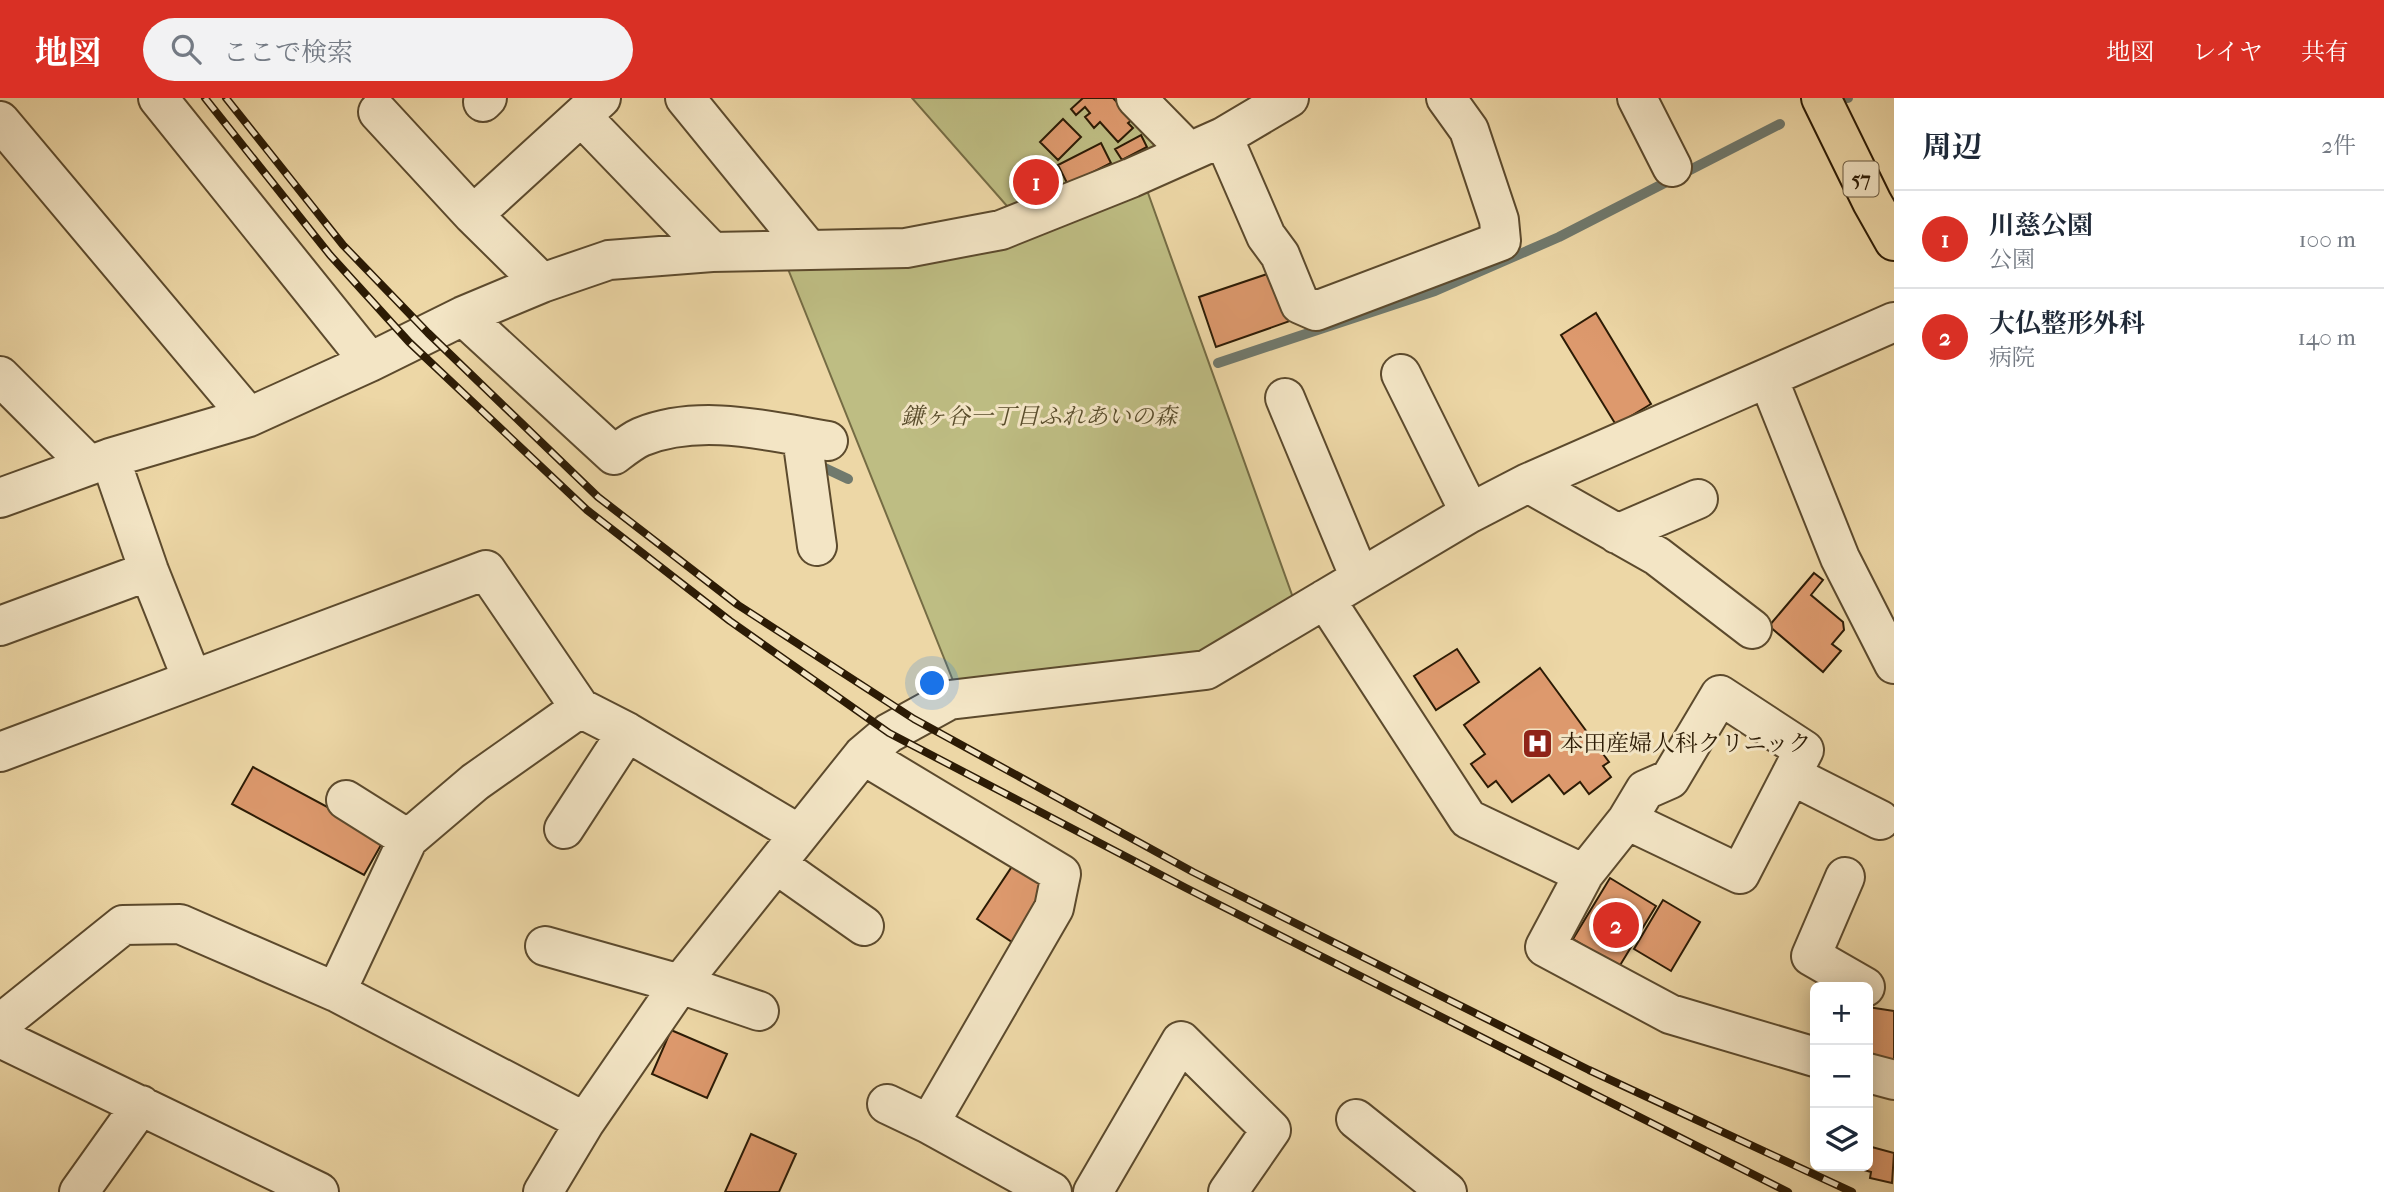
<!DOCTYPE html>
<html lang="ja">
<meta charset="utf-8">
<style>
:root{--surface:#fff;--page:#f2f2f3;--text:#1f2937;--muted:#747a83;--line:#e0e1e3;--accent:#d93025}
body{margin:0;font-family:"IM FELL French Canon","Noto Serif JP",serif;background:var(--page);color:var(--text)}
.controls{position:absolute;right:21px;bottom:21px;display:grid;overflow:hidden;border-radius:10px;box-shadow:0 4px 18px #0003}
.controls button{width:63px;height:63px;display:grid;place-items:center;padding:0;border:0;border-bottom:2px solid var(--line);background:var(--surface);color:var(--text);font:35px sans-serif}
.you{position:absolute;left:933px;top:586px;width:24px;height:24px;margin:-18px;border:5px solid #fff;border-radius:50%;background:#1a73e8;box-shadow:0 0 0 10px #1a73e833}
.badge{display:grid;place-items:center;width:46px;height:46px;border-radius:50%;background:var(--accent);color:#fff;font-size:23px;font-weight:700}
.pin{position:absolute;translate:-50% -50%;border:4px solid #fff;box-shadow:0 2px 7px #0006}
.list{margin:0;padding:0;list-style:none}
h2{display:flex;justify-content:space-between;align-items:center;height:91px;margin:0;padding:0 28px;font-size:30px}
h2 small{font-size:23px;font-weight:400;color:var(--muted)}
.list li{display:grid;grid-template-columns:46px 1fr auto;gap:21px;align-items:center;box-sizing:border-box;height:98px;padding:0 28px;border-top:2px solid var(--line)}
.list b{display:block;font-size:26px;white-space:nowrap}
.list p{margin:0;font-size:23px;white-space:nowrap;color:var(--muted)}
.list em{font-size:23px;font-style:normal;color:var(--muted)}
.icon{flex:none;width:38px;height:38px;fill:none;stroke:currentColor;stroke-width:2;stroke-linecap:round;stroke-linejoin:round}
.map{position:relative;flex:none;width:1894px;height:1094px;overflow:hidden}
header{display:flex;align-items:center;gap:42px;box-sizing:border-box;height:98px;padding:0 35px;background:var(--accent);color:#fff}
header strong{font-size:33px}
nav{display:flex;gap:38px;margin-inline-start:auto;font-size:24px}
.search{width:490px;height:63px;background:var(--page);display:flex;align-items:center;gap:18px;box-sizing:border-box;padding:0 24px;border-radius:38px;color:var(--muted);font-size:26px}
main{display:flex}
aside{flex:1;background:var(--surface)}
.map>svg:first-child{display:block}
.green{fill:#bebd83;stroke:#756c44;stroke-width:2}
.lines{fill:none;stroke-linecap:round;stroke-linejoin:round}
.stream{stroke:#70796d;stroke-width:10}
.building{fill:#dd996d;stroke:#2c1b05;stroke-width:2}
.minor-casing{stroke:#5c4a2d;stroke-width:42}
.major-casing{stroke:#2c1b05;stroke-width:42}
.minor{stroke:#f3e5c5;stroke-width:38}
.major{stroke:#edd7a6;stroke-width:38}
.rail-casing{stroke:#2c1b05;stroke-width:8}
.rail{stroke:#f3e5c5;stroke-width:5;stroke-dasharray:16;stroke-linecap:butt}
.labels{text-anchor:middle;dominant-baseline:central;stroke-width:6;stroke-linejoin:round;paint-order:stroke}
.shield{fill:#f3e5c5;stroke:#68583f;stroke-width:2}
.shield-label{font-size:21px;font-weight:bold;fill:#2c1b05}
.park-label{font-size:23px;font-style:italic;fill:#584c2b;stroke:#f3e5c5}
.poi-label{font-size:23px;fill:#2c1b05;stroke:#f3e5c5;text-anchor:start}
</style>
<header>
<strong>地図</strong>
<div class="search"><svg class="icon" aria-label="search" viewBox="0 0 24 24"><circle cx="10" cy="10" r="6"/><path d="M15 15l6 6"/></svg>ここで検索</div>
<nav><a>地図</a><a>レイヤ</a><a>共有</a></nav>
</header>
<main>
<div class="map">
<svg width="1894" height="1094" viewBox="0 0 1894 1094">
<rect width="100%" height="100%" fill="#edd7a6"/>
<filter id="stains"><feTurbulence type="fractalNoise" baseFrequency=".00286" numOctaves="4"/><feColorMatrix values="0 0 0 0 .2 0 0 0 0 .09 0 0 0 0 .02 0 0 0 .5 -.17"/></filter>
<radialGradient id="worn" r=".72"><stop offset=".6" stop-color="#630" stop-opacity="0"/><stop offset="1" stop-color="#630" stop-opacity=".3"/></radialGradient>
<path class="green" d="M 912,0 L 1122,0 L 1158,38 L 1157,52 L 1014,116 Z
M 1143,81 L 1296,508 L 1205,560 L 956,590 L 784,161 Z"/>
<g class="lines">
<path class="stream" d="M 1847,0 L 1848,0
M 1218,265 L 1435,193 L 1559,139 L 1780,26
M 814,365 L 848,381"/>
</g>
<path class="building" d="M 1083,0 L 1113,0 L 1133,21 L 1128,25 L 1133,30 L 1118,44 L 1100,24 L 1094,30 L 1085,19 L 1090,15 L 1085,9 L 1076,17 L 1071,11 Z
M 1063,21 L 1081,39 L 1058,62 L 1040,44 Z
M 1141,37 L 1147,49 L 1122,62 L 1115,51 Z
M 1101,45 L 1111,65 L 1068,87 L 1058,67 Z
M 1273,174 L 1290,223 L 1216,249 L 1199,199 Z
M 1596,215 L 1651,306 L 1616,327 L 1561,237 Z
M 1814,475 L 1823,482 L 1811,497 L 1843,524 L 1844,532 L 1832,546 L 1841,553 L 1823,574 L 1769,528 Z
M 1457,551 L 1479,584 L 1436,612 L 1414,578 Z
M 1540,570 L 1609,664 L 1603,668 L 1611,679 L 1589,696 L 1580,684 L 1564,696 L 1549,677 L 1512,704 L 1496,683 L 1488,689 L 1471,666 L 1485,656 L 1464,627 Z
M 253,669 L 385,740 L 364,777 L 232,706 Z
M 1015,764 L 1050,787 L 1012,844 L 977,821 Z
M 1610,780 L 1656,808 L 1619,869 L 1573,841 Z
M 1663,802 L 1700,824 L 1671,873 L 1634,851 Z
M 1868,909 L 1894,913 L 1894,965 L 1868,961 Z
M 671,932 L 727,956 L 707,1000 L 652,976 Z
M 751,1036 L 796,1056 L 779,1094 L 725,1094 Z
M 1868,1048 L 1894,1055 L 1892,1085 L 1870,1080 L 1871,1074 L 1853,1069 L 1868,1068 Z"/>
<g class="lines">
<defs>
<path id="minor" d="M 158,0 L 370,264
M 685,0 L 808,151
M 1136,0 L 1189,54
M 1637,0 L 1672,69
M 483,4 L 487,0
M 378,14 L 473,117 L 542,185
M 582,19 L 712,154
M 0,23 L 249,319
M 1223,39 L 1266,138 L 1280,157 L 1300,206 L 1316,213 L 1501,143 L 1499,122 L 1469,32 L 1446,0
M 473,117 L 601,0
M 463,218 L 614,357 C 622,351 632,343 641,339 C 700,315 768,333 828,343
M 1401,276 L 1470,415
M 0,278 L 89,367
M 1768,280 L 1840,460 L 1894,566
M 1285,300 L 1360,480
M 802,339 L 817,448
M 110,360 L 149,473 L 192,581
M 1528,385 L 1657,458 L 1752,531
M 0,400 L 110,360 L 249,319 L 370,264 L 463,218 L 542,185 L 609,162 L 712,154 L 906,150 L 1001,132 L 1131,80 L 1223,39 L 1289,0
M 1617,436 L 1698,401
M 1325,501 L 1468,721 L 1584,776
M 0,528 L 149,473
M 0,654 L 486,472 L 580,610 L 627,634 L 799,736
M 863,657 L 1061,776 L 1054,810 L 929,1026
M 1791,677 L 1880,722
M 346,702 L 408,741
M 1627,722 L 1740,776 L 1804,652 L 1720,597 L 1670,681 L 1645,692 L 1627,722 L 1584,776 L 1545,849 L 1670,916 L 1815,959
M 564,731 L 627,634
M 776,766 L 864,828
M 1845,779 L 1811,858 L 1865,889
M 545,848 L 680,886 L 759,913
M 336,894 L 408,741 L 475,684 L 580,610
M 0,926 L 123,827 L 180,826 L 336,894 L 585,1024
M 0,940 L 319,1094
M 1868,975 L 1894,982
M 887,1006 L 929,1026 L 1052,1094
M 1356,1021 L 1447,1094
M 79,1094 L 141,1007
M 543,1094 L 585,1024 L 680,886 L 863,657 L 889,635 L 949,602 L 1206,572 L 1470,415 L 1528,385 L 1894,224
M 1093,1094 L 1181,943 L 1271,1032 L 1228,1094"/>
<path id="major" d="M 1821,0 L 1872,104 L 1894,143"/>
</defs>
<use href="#minor" class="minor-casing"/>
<use href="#major" class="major-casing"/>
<use href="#minor" class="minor"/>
<use href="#major" class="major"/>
<defs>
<path id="rail" d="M 205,0 L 330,157 L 409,244 L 587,412 L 730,523 L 889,635 L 1186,790 L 1788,1094
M 226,0 L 343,147 L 428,235 L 598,399 L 738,507 L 914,621 L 1193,774 L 1589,972 L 1852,1094"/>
</defs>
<use href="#rail" class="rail-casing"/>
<use href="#rail" class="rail"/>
</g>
<defs>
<symbol id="hospital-square" viewBox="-11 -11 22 22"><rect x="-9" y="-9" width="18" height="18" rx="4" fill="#8f2418" stroke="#f3e5c5"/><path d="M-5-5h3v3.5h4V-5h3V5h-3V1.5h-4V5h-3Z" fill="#fff"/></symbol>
</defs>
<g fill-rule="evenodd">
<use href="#hospital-square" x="1520" y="628" width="35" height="35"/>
</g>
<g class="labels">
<rect class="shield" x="1843.5" y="63.5" width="35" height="35" rx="5"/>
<g class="shield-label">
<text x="1861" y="81">57</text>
</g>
<g class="park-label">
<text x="1039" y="318">鎌ヶ谷一丁目ふれあいの森</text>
</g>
<g class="poi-label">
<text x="1560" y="645">本田産婦人科クリニック</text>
</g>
</g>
<rect width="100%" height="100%" filter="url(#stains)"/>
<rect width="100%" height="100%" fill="url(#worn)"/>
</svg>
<div class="controls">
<button>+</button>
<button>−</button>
<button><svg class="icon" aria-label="layers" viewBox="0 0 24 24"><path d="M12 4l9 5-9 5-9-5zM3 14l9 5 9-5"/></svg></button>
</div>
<div class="you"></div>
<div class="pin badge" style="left:1036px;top:84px">1</div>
<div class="pin badge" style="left:1616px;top:827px">2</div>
</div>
<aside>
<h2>周辺<small>2件</small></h2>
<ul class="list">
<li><span class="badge">1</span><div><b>川慈公園</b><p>公園</p></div><em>100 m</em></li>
<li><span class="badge">2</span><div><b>大仏整形外科</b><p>病院</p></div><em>140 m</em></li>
</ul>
</aside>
</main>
